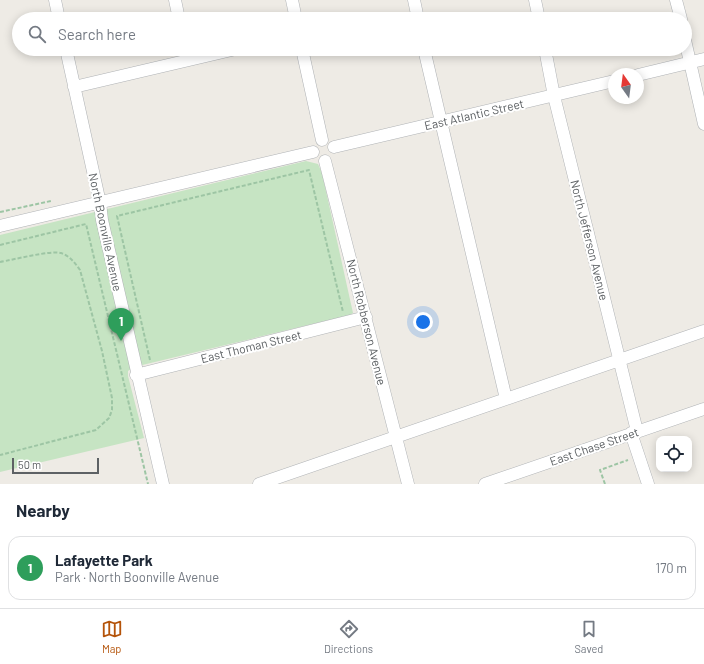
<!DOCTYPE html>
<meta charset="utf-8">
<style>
:root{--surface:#fff;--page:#f2f2f3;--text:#1f2937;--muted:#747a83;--line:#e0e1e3;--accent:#b45309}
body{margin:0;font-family:Barlow,sans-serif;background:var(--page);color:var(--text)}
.controls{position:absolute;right:12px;bottom:12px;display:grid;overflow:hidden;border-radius:8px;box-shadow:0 2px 10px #0003}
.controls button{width:36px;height:36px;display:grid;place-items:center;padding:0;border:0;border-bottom:1px solid var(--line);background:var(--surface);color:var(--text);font:20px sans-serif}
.compass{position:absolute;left:608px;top:68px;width:36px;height:36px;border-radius:50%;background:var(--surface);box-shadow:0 2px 10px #0003;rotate:346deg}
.scale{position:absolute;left:12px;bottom:10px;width:87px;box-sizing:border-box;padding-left:4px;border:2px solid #5d6164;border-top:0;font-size:11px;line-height:14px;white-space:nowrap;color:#5d6164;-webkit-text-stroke:3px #fff;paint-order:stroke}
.you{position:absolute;left:423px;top:322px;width:14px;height:14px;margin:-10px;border:3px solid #fff;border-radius:50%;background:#1a73e8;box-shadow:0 0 0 6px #1a73e833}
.badge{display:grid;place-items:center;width:26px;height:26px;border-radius:50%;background:var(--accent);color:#fff;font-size:13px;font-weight:700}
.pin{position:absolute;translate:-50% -33px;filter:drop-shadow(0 1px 2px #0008)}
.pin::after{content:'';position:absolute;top:21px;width:14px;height:12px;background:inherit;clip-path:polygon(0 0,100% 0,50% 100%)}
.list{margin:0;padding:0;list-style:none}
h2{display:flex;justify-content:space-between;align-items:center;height:52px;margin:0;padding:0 16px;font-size:17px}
h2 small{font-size:13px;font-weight:400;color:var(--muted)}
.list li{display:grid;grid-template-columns:26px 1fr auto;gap:12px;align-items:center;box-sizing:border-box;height:64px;margin:0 8px 8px;padding:0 8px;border:1px solid var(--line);border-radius:12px}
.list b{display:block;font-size:15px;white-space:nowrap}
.list p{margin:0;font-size:13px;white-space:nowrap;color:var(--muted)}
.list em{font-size:13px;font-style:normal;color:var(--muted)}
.icon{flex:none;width:22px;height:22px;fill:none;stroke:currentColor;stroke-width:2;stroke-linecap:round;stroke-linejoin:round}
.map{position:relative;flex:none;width:704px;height:484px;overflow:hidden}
.search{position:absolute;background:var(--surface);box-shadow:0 2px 10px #0003;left:12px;right:12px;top:12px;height:44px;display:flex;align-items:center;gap:10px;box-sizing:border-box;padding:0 14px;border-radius:22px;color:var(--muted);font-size:15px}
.sheet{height:124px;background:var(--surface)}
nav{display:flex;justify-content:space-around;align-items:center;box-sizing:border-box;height:56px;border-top:1px solid var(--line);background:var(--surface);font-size:11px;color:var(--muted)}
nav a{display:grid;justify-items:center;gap:2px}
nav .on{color:var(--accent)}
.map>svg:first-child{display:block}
.green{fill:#c6e4c3}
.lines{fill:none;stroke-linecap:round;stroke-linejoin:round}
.minor-casing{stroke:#b0b3b6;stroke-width:13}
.path{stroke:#9dc5a4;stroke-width:2;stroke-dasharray:4 2;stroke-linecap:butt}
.minor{stroke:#fff;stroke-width:12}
.labels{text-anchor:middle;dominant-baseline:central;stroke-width:4;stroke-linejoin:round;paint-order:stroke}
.street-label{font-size:12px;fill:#5d6164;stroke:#fff}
</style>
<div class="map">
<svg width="704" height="484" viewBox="0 0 704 484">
<rect width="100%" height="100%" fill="#eeebe5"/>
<path class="green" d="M 306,161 L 318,164 L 322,173 L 353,313 L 350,315 L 134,367 L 128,371 L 128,376 L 144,438 L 0,472 L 0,235 Z"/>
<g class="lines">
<defs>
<path id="minor" d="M 55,0 L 59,19
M 175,0 L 179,19
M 292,0 L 296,19
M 414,0 L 418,19
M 535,0 L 539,19
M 676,0 L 681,19
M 685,40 L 704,124
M 66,49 L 100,203 L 102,220 L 163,484
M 302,49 L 322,140
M 424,49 L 506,399
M 545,49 L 554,96 L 637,431
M 638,75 L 704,59
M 74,87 L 236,49
M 334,147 L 614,81
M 325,161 L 408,484
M 0,226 L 313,152
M 136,375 L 366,317
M 631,433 L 648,484
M 259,484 L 704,331
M 485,484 L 704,409"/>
</defs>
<use href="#minor" class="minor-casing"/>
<path class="path" d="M 0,212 L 51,201
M 0,245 L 86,224 L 148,484
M 0,262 C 12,260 51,250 61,253 C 70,256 75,263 80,270 L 102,351 L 112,398 L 112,410 L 109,418 L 96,430 L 0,455
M 150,360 L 117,216 L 309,170 L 343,312
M 605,484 L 600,470 L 628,460"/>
<use href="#minor" class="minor"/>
</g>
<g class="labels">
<g class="street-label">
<text transform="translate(474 114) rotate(-13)">East Atlantic Street</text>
<text transform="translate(106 232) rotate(78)">North Boonville Avenue</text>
<text transform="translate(590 240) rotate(76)">North Jefferson Avenue</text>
<text transform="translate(367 322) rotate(76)">North Robberson Avenue</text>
<text transform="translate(251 346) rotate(-14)">East Thoman Street</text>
<text transform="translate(594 446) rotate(-19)">East Chase Street</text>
</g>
</g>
</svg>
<div class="controls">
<button><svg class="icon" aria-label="locate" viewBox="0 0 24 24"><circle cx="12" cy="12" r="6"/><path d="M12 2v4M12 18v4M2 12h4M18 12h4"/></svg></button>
</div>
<svg class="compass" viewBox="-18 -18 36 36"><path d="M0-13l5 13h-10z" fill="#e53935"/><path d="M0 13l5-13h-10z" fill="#747a83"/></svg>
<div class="scale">50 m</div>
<div class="you"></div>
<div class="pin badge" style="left:121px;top:341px;background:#2e9e5b">1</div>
<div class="search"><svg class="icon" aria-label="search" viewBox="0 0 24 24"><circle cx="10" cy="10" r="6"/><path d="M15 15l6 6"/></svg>Search here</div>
</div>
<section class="sheet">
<h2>Nearby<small></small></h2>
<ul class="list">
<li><span class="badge" style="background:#2e9e5b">1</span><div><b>Lafayette Park</b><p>Park · North Boonville Avenue</p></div><em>170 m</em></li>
</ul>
</section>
<nav>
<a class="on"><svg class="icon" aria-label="map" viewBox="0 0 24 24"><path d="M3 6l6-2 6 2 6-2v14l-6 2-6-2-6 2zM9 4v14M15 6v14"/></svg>Map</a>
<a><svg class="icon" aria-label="directions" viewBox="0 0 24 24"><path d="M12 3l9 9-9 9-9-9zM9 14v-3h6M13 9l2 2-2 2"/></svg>Directions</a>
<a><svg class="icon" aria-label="saved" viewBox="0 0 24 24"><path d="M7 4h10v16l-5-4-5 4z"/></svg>Saved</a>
</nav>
